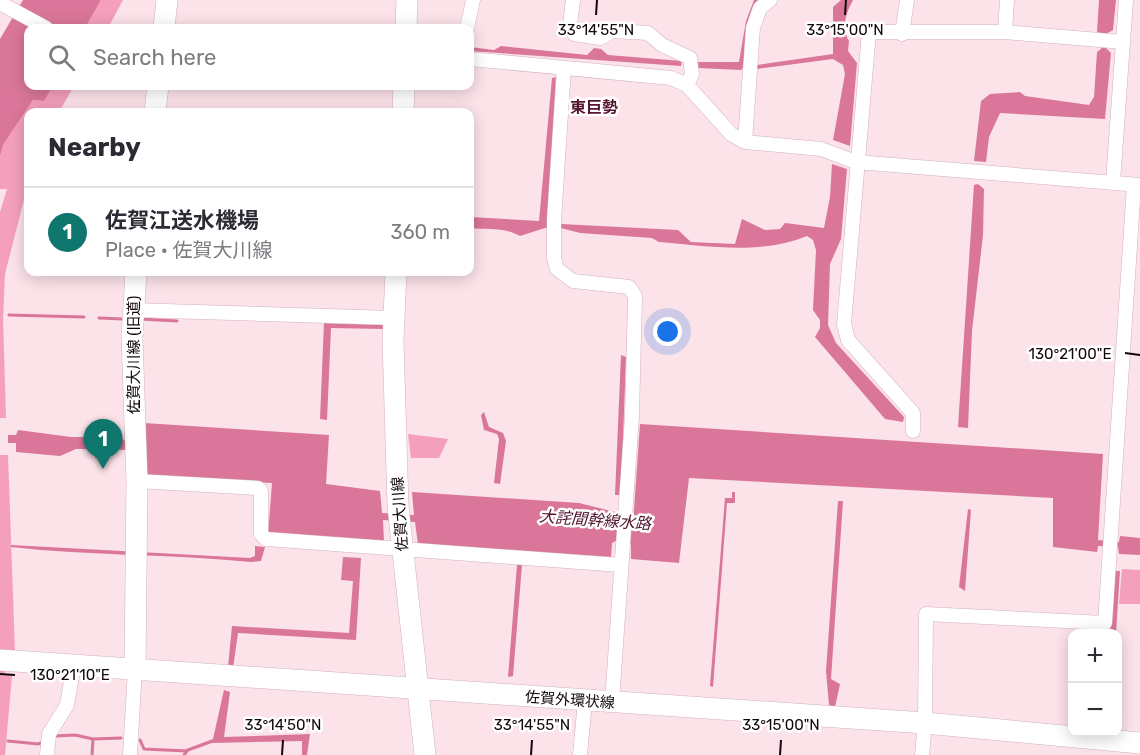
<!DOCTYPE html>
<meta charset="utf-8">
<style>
:root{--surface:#fff;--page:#f2f2f3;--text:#2b2b33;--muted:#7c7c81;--line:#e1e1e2;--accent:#0f766e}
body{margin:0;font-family:Rubik,"Noto Sans JP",sans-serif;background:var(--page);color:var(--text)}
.controls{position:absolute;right:18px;bottom:18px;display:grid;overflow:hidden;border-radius:12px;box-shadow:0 3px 15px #0003}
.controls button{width:54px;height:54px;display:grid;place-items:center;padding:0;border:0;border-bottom:2px solid var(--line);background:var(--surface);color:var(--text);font:30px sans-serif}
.you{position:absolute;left:668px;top:332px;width:21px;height:21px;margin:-15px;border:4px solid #fff;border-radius:50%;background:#1a73e8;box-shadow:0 0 0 9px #1a73e833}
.badge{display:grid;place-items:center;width:39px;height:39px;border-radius:50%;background:var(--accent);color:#fff;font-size:20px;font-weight:700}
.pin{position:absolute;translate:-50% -50px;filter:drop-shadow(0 2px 3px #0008)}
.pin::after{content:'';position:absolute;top:32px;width:21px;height:18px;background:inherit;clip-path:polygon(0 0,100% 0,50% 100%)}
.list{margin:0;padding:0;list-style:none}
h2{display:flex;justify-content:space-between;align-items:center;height:78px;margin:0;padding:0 24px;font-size:26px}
h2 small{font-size:20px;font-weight:400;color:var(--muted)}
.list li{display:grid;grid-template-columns:39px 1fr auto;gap:18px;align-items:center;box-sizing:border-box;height:90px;padding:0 24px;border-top:2px solid var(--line)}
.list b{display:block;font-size:22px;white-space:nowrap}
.list p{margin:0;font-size:20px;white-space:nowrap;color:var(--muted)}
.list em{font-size:20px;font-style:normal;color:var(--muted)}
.icon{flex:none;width:33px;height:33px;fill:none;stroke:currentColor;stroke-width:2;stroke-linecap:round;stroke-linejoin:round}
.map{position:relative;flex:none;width:1140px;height:755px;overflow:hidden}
.search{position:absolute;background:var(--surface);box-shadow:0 3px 15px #0003;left:24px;top:24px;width:450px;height:66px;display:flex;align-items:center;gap:15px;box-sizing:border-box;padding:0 21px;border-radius:12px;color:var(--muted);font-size:22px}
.panel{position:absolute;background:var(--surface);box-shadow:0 3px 15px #0003;left:24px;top:108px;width:450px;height:168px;border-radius:12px}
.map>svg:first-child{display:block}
.green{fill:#f49fbb}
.water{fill:#da7699}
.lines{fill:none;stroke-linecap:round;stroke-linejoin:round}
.stream{stroke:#da7699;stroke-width:3}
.minor-casing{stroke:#d1b2bb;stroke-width:15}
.primary-casing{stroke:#d1b2bb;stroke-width:22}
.minor{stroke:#fff;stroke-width:14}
.primary{stroke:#fff;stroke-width:21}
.ticks{fill:none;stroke:#12080b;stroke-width:2}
.labels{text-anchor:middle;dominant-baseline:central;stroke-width:5;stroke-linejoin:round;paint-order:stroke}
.street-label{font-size:15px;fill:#12080b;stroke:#fff}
.neighbourhood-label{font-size:16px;font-weight:bold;fill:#561430;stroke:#fff}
.water-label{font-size:16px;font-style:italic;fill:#4e102b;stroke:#fff}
.ticks-label{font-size:15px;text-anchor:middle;fill:#12080b;stroke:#fff;stroke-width:5;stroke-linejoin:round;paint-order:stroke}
</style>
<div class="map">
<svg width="1140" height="755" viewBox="0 0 1140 755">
<rect width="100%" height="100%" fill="#fce2e9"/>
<path class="green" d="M 101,0 L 123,0 L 108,28 L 85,28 Z
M 53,86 L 74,86 L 59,112 L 28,112 L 28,184 L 5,274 L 3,319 L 6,418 L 0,418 L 0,212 L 7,189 L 0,189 L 0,156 L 3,145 L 33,100 L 44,101 Z
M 408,434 L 448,439 L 439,458 L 411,458 Z
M 0,455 L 8,455 L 15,652 L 6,651 L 5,674 L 12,676 L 5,755 L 0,755 Z
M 1122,569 L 1140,570 L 1140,604 L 1119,604 Z"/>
<path class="water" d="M 23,0 L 101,0 L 85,28 L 28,28 L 28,86 L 53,86 L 44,101 L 33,100 L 3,145 L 0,156 L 0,39 Z
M 754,0 L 760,0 L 746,65 L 741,70 L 698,68 L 698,62 L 739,62 L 746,21 Z
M 841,0 L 853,0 C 846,13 841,28 849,41 L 848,51 L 857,63 L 850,146 L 833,140 L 845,74 L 843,65 L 833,59 L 757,69 L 757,65 L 833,54 L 833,7 Z
M 1099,0 L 1116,0 L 1113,30 L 1106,34 L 1105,47 L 1111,53 L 1105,119 L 1000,113 L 989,137 L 986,162 L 974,161 L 981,101 L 990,94 L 1020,92 L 1025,96 L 1089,105 L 1094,97 L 1097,52 L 1101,49 L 1104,34 L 1097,32 Z
M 501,46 L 587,55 L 594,48 L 601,49 L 608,55 L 682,61 L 681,66 L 470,51 L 470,47 L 494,50 Z
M 556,77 L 548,227 L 520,236 C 505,227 487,230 470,228 L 470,217 L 539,221 L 552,78 Z
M 832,164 L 847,169 L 841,239 L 830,264 L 828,325 L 836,343 L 904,417 L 903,422 L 885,419 L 815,337 L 820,328 L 820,320 L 813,310 L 816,250 L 813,240 L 807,236 C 760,255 708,246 659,242 L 652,238 L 580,233 L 561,228 L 561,224 L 678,230 L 691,242 L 735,244 L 742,219 L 765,230 L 780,229 L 785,223 L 824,228 L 830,197 Z
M 978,184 L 984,189 L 983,235 L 972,331 L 968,428 L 958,427 L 974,185 Z
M 324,323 L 383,325 L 383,329 L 331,328 L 327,420 L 320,419 Z
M 621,355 L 626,357 L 621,495 L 615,495 Z
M 484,412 L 489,427 L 503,433 L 506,441 L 500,484 L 494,483 L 499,439 L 497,434 L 484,430 L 481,415 Z
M 144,423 L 329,435 L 326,484 L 380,491 L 382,513 L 414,515 L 412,492 L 579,503 L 615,512 L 614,523 L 619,528 L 628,528 L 633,524 L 640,424 L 1103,454 L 1098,540 L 1119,542 L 1120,536 L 1140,538 L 1140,555 L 1119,554 L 1118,547 L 1098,546 L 1097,552 L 1053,547 L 1053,498 L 689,478 L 679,563 L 631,559 L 631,545 L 628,539 L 619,539 L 612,543 L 611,557 L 418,544 L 415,522 L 383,520 L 384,542 L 268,535 L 272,483 L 145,476 L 127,450 L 103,449 L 102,458 L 95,458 L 95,449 L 76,449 L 60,456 L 16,452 L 16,443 L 8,443 L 8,435 L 16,435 L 18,430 L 71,437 L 120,437 L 127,442 Z
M 732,492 L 735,492 L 735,503 L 727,503 L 713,687 L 710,686 L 725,498 L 732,498 Z
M 838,501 L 843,501 L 831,679 L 840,684 L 835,707 L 829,705 L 826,671 Z
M 968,509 L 971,510 L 965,591 L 959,587 Z
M 11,545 L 250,558 L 255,556 L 255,546 L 265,547 L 261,561 L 251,562 C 171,554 91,556 11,547 Z
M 343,557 L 361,558 L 356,640 L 238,633 L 233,668 L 228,667 L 232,626 L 349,633 L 353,581 L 341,580 Z
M 517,565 L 522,565 L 513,676 L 508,677 Z
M 1114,571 L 1120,571 L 1116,633 L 1110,634 Z
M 224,690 L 230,692 L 224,737 L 310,734 L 307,755 L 302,755 L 302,741 L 212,743 L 187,752 L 186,749 L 213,739 Z"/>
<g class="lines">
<path class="stream" d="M 9,315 L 84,317
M 99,318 L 123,319
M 140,319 L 177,321
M 55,736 L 75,735 L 93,739 L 121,738
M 140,740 L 144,749 L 187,751 L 184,755
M 8,741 L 38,744 L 43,742
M 92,755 L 93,739"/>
<defs>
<path id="minor" d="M 573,0 L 570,25 L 574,34 L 600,38 L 613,31 L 648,33 L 662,45 L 690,58 L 692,74 L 687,85
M 0,3 L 46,28
M 467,28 L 473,0
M 1005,32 L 1007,0
M 902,34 L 907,0
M 470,59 L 671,78 L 687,85 L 731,134 L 745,142 L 821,149 L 856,162 L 1140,185
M 564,68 L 554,220 L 554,258 L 557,269 L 573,281 L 629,287 L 635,296 L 632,416 L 612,702
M 745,142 L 753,28 L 760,8 L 770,0
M 1113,182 L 1126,0
M 132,310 L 394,318
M 913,431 L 913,413 L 848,340 L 844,324 L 869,32 L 1005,32 L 1123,42
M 137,481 L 258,488 L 261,491 L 261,534 L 266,539 L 620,565
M 47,755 L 49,734 L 67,705 L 74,664
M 130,755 L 135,669
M 580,755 L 585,701
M 922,755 L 925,723 L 926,614 L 1105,623 L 1134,185"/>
<path id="primary" d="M 164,28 L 167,0
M 406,28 L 407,0
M 155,112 L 158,86
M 403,112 L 404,86
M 396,272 L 393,340 L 398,506 L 425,755
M 0,660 L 925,723 L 1140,743
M 135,669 L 137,481 L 132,338 L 136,272"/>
</defs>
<use href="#minor" class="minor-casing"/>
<use href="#primary" class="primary-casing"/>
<use href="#minor" class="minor"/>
<use href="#primary" class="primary"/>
</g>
<path class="ticks" d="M 596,15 L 597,0M 845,15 L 846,0M 1125,353 L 1140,355M 0,674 L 15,675M 282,755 L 283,740M 531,755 L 532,740M 780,755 L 781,740"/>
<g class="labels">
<g class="street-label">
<text transform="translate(134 355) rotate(-90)">佐賀大川線 (旧道)</text>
<text transform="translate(400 514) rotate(-94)">佐賀大川線</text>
<text transform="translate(570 700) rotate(4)">佐賀外環状線</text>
</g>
<g class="neighbourhood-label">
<text x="594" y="107">東巨勢</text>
</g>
<g class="water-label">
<text transform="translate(595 520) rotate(4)">大詫間幹線水路</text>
</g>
</g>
<g class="ticks-label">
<text x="596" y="35">33°14'55"N</text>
<text x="845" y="35">33°15'00"N</text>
<text x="1070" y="359">130°21'00"E</text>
<text x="70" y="680">130°21'10"E</text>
<text x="283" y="730">33°14'50"N</text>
<text x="532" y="730">33°14'55"N</text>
<text x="781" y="730">33°15'00"N</text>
</g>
</svg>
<div class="controls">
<button>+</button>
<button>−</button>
</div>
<div class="you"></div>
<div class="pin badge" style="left:103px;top:469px">1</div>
<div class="search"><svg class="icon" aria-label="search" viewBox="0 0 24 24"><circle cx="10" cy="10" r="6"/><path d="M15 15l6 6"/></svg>Search here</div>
<section class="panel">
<h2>Nearby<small></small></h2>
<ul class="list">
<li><span class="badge">1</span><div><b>佐賀江送水機場</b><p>Place · 佐賀大川線</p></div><em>360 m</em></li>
</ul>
</section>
</div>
